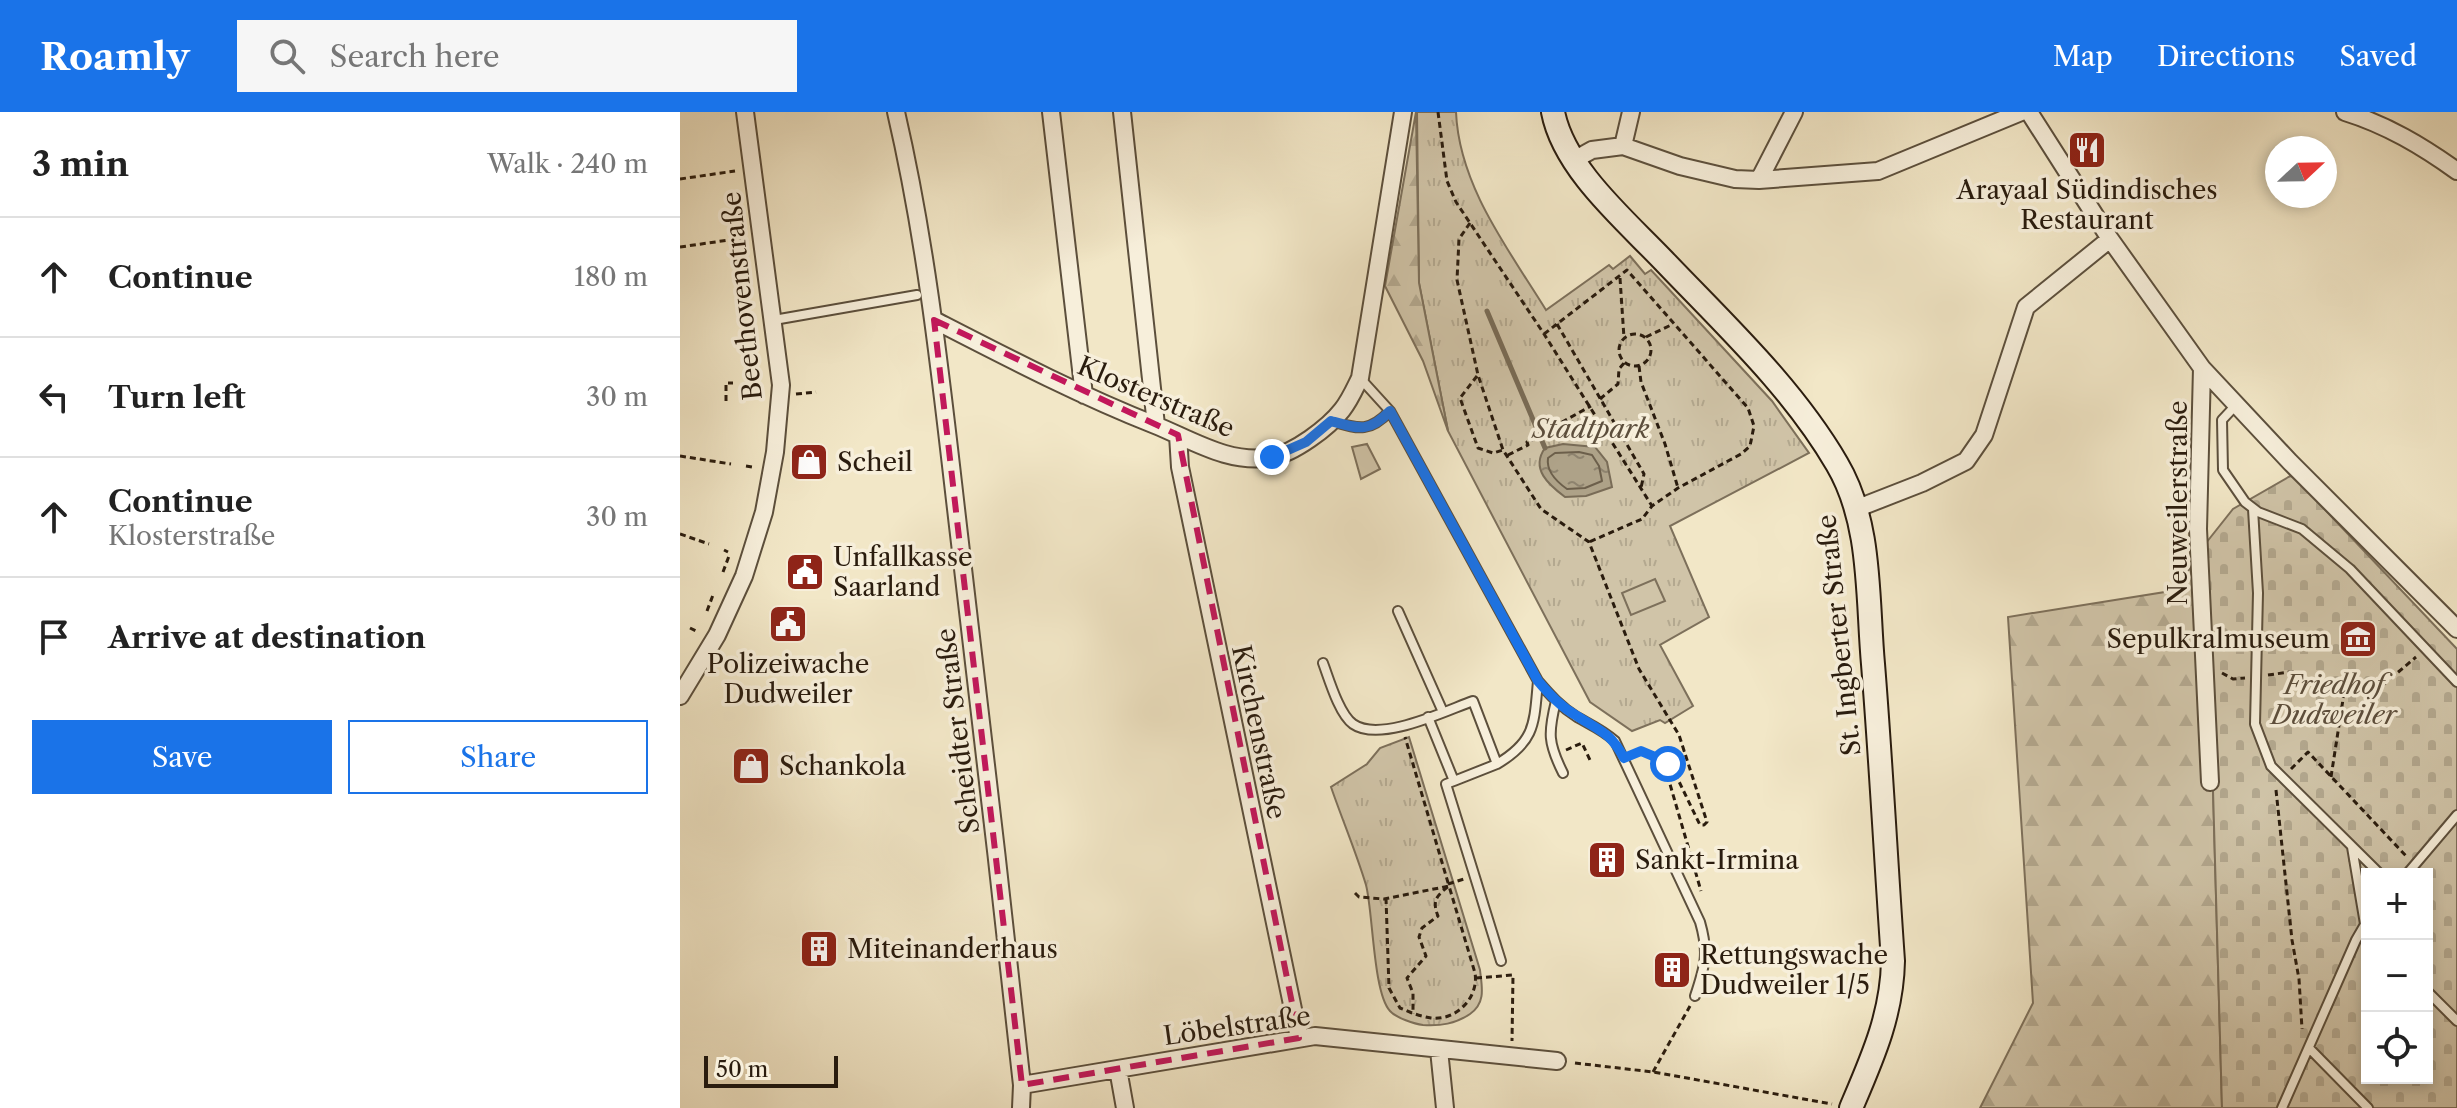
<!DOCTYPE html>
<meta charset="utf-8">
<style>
:root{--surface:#fff;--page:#f6f6f6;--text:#222;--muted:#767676;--line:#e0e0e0;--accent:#1a73e8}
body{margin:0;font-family:"Libre Caslon Text",serif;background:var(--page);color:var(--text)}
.controls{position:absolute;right:24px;bottom:24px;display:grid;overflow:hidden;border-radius:0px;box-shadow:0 4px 12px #0003}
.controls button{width:72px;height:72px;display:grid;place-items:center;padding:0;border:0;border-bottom:2px solid var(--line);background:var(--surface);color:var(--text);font:40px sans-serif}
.compass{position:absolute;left:1585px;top:24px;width:72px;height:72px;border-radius:50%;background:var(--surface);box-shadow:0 4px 12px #0003;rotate:68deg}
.scale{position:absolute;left:24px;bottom:20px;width:134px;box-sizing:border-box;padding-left:8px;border:4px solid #2a1c0e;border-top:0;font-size:22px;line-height:28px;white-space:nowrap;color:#2a1c0e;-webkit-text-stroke:6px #f7efdb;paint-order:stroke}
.stop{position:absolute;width:24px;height:24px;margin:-18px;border:6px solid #1a73e8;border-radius:50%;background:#fff}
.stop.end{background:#1a73e8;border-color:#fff;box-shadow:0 2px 8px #0008}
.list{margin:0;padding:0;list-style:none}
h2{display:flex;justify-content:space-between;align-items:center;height:104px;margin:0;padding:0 32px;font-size:34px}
h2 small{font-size:26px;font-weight:400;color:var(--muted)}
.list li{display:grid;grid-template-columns:52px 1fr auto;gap:24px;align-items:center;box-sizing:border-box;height:120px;padding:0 32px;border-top:2px solid var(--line)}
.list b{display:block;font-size:30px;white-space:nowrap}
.list p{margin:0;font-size:26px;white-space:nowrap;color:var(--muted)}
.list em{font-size:26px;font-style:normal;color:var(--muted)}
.actions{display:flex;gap:16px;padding:24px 32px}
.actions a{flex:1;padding:18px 0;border:2px solid var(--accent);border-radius:0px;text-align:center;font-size:28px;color:var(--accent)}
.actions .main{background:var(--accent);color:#fff}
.icon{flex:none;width:44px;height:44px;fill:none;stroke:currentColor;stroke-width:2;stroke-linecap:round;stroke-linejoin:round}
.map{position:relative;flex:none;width:1777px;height:996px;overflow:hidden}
header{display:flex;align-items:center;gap:48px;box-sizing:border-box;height:112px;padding:0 40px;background:var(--accent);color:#fff}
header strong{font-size:38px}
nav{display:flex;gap:44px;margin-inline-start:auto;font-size:28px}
.search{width:560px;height:72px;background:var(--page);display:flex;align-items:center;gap:20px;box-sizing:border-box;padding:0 28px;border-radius:0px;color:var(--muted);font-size:30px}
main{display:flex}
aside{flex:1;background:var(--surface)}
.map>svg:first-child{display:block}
.grass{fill:url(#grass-tufts);stroke:#7d705b;stroke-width:2}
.forest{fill:url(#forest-firs);stroke:#7d705b;stroke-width:2}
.cemetery{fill:url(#cemetery-stones);stroke:#7d705b;stroke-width:2;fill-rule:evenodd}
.garden{fill:#d0c4a8;stroke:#7d705b;stroke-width:2}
.water{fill:url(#water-ripples);stroke:#796c57;stroke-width:2}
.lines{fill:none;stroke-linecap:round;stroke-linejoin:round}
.shore{stroke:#6c5f4b;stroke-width:2}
.stream{stroke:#796c57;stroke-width:5}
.lane-casing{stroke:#5c4f3c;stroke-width:12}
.street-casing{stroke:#5c4f3c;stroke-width:20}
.secondary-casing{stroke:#2a1c0e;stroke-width:26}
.path{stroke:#2a1c0e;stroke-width:3;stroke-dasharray:6 4;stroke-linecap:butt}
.lane{stroke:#f7efdb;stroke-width:8}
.street{stroke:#f7efdb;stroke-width:16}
.secondary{stroke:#f7efdb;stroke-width:22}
.route{stroke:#1a73e8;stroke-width:10}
.marked{fill:none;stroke:#c2185b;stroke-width:6;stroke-dasharray:16 10;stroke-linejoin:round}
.labels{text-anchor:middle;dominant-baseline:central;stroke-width:7;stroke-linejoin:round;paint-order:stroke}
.poi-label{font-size:26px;fill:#2a1c0e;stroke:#f7efdb;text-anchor:start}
.street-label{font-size:26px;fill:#2a1c0e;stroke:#f7efdb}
.park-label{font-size:26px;font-style:italic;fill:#5c4e3c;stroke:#f7efdb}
</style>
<header>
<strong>Roamly</strong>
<div class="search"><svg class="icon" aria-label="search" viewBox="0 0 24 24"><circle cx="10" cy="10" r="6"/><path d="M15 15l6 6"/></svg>Search here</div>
<nav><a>Map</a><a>Directions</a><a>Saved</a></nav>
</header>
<main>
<aside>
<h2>3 min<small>Walk · 240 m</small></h2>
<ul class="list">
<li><svg class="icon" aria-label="ahead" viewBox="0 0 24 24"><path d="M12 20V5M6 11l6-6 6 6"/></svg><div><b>Continue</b></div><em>180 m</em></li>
<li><svg class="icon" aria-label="left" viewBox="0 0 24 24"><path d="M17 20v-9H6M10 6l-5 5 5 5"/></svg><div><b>Turn left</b></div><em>30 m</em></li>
<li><svg class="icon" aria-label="ahead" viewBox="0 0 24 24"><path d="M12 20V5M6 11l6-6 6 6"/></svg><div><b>Continue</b><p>Klosterstraße</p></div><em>30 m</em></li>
<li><svg class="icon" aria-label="arrive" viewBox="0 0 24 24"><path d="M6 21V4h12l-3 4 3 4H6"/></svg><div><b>Arrive at destination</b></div></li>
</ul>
<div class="actions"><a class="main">Save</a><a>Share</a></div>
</aside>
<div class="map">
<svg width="1777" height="996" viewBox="0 0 1777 996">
<defs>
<pattern id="grass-tufts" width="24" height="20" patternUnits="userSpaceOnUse" patternTransform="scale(2)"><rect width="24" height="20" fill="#d0c4a8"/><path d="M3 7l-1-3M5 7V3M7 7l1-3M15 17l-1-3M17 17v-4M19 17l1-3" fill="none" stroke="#b3a88f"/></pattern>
<pattern id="forest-firs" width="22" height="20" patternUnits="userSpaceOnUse" patternTransform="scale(2)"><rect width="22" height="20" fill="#d0c4a8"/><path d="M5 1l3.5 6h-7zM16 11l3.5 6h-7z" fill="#b3a88f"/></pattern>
<pattern id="cemetery-stones" width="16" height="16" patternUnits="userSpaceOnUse" patternTransform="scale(2)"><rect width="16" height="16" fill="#d0c4a8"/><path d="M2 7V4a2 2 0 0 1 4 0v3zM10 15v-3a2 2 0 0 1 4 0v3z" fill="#b3a88f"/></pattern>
<pattern id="water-ripples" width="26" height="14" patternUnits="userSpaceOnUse" patternTransform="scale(2)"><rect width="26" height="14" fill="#aea288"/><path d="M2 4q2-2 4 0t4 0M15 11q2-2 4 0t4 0" fill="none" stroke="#8e836e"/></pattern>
</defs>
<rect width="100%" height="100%" fill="#f2e7c7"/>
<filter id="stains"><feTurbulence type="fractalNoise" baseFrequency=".0025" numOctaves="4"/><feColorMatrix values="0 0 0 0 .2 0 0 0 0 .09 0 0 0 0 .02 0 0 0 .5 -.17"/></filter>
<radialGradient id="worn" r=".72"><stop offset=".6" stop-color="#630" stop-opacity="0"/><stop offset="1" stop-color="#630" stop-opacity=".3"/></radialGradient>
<path class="grass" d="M 737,0 L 776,0 C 779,74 829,138 866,198 L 929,153 L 933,157 L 950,144 L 965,162 L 971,158 L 984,172 L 1092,289 L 1129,341 L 990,414 L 1029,505 L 980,533 L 1013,594 L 985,611 L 980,608 L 952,619 L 910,590 L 768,319 L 739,171 Z
M 687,332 L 700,357 L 681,367 L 672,335 Z
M 729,625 L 800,858 C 802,875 806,891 790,902 C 775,912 761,914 743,913 C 735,912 716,906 710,899 C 693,881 693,799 686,773 C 676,740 662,707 651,675 L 687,652 L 700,636 Z"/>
<path class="forest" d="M 736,0 L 739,171 L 768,319 L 743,249 L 705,174 Z
M 1512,454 L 1529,536 L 1542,996 L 1300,996 L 1353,891 L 1328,505 L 1491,479 Z"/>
<path class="cemetery" d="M 1612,363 L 1777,537 L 1777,996 L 1542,996 L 1526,431 L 1553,397 ZM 1687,762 L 1747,762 L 1747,966 L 1687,966 Z"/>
<path class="garden" d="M 975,467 L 985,489 L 951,503 L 942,481 Z"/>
<path class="water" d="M 883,332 L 915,335 L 927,350 L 932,375 L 906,384 L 885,385 C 869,373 850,357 865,336 Z"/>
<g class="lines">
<path class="shore" d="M 899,340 L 912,343 L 919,354 L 922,369 L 905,376 L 887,377 C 877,370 866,360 868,346 L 875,341 Z"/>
<path class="stream" d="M 807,199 L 865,336"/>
<defs>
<path id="lane" d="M 94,208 L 237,183
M 680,266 L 710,299 L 858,569 C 870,583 881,595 897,605 C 911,613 923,618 935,629 L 1020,810 C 1029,841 1025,854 1015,884
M 1556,293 L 1542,308 L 1543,358 L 1565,390 L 1578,400 L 1622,417 L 1670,457 L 1777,570
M 651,309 C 679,317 689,321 710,299
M 1573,397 L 1578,481 L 1575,612 L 1591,654 L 1700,762
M 718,499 L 763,600
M 643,551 C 649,567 659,602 673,612 C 700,631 765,599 793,589 L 817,652 C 856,629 854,611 858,569
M 876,589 C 868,621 868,631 883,661
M 748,605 L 774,669 L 817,652
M 774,669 L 766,672 L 821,849
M 1672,735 L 1685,812
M 1727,762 L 1777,703
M 1747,879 L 1777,909
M 1629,936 L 1688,996
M 1602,996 L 1676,828 L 1687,809"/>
<path id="street" d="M 216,0 C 249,142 263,287 280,431 C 301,612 323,792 342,973 L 341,996
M 371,0 L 404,283
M 442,0 L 476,313
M 1349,0 L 1430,127 L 1522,256 L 1610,350 L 1777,517
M 1665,0 C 1707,13 1742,34 1777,59
M 943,34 L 951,0
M 894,48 L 912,38 L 943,34 L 1000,54 L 1055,67 L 1079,68 L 1198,59 L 1341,0
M 1079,68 L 1114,0
M 254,208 C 326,245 399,283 475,313 C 512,328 550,353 592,345 C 614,341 648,316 662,298 C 670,288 675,276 680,266 L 723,0
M 1522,256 L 1518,417 L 1530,670
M 498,323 L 500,355 L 619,926
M 1178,396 L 1242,371 L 1286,349 L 1304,323 L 1346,195 L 1430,127
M 0,584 L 37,523 L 64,464 L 84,400 L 95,340 L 101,273 L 65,0
M 759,938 L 765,996
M 438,957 L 445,996
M 342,973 L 635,924 L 877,949"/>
<path id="secondary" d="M 873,0 C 884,57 945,108 984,149 C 1045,213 1112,275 1157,352 C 1192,411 1187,486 1193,552 C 1201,651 1206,750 1213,849 C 1212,903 1192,947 1171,996"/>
</defs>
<use href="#lane" class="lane-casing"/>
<use href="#street" class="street-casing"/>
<use href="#secondary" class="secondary-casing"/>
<path class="path" d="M 758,0 L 767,69 L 776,90 L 864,222 L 972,394
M 0,67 L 55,59
M 790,111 L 779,127 L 777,168 L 798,263 L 823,338 L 861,397 L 909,430 L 959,557 L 999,623 L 1027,710 L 1024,713 L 1020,713 L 991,653 L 985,655 L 1021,779
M 0,135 L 63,126
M 940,166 L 944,226
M 877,212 L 964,362 L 961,376
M939 238a16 16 0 1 1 32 0a16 16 0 1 1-32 0Z
M 864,222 L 947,158 L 1068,296 L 1074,314 L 1070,334 L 1061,342 L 998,376 L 972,394 L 962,407 L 909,430
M 966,225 L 991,213
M 959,254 L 961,270 L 985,332 L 998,376
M 797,264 L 780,286 L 798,336 L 813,341 L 823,338
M 70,271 L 78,271
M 116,282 L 136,280
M 920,287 L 938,272 L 939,257 L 945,250
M 46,289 L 46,271 L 53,271
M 828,343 L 848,333 L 847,330 L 877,318 L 875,314 L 911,294
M 0,344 L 51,352
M 66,354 L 72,355
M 0,422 L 29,432
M 44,438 L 48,440
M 43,460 L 49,444
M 27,499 L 33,483
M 10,516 L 16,519
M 1542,561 L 1553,567 L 1565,566
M 1588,563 L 1617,559
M 1665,581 L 1696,579 L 1736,545
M 886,638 L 902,631 L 910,648
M 956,641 L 961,639 L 980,647 L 1005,638
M 1611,657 L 1628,640 L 1727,745
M 1651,665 L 1664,581 L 1675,558
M 1596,678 L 1612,828 L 1619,867 L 1622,917
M 768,772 L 784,767
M 675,781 L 679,785 L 704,787 L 769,774 L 725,625
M 706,786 L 709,876 L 720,896 L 732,901 C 738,903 745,905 751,906 C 777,909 799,885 795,861 L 769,774 C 756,784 752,789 758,804 L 742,816 L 739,825 L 746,844 L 727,866 L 733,881 L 733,902
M 796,866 L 833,863 L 832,929
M 895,951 L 973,960 L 1152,992
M 973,960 L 1010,894"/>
<use href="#lane" class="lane"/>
<use href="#street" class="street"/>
<use href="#secondary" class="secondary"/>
</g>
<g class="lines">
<path class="route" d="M 592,345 L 626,330 L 651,309 C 679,317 689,321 710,299 L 858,569 C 870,583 881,595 897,604 C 920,619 930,620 944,646 L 961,639 L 980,647 L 985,655 L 988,652"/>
</g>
<path class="marked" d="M 254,208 L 498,323 L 619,926 L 342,973 Z"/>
<defs>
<symbol id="restaurant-square" viewBox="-11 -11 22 22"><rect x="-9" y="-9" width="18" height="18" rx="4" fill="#8f2418" stroke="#f7efdb"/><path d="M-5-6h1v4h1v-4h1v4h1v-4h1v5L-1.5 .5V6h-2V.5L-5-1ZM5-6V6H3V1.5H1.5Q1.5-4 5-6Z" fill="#fff"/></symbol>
<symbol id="shop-square" viewBox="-11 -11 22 22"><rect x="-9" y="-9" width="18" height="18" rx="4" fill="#8f2418" stroke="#f7efdb"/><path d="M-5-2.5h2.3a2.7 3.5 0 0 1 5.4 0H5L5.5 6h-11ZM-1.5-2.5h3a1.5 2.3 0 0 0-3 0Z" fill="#fff"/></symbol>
<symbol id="civic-square" viewBox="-11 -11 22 22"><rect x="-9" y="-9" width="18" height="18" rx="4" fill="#8f2418" stroke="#f7efdb"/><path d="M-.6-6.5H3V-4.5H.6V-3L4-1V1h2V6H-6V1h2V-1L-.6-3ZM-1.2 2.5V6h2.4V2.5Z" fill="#fff"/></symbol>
<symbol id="museum-square" viewBox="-11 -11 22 22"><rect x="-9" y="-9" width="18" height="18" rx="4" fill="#8f2418" stroke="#f7efdb"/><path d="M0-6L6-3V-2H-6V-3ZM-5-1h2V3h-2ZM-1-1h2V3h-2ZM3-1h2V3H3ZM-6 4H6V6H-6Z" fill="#fff"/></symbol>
<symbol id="building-square" viewBox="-11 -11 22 22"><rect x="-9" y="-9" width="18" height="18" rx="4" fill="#8f2418" stroke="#f7efdb"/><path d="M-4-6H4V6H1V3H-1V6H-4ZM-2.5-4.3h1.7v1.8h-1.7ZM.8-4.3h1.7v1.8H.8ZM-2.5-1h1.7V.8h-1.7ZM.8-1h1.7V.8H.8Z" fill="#fff"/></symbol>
</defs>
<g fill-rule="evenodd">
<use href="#restaurant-square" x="1385" y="16" width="44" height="44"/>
<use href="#shop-square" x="107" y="328" width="44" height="44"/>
<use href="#civic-square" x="103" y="438" width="44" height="44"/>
<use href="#civic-square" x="86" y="490" width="44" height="44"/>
<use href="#museum-square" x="1656" y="505" width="44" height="44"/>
<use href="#shop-square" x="49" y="632" width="44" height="44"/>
<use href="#building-square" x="905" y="726" width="44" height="44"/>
<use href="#building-square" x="117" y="815" width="44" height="44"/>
<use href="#building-square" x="970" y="836" width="44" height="44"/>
</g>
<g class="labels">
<g class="poi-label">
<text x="1407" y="78" text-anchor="middle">Arayaal Südindisches<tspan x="1407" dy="30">Restaurant</tspan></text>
<text x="157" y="350">Scheil</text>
<text x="153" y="445">Unfallkasse<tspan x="153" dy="30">Saarland</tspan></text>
<text x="1650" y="527" text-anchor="end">Sepulkralmuseum</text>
<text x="108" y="552" text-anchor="middle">Polizeiwache<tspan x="108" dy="30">Dudweiler</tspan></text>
<text x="99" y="654">Schankola</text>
<text x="955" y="748">Sankt-Irmina</text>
<text x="167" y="837">Miteinanderhaus</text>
<text x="1020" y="843">Rettungswache<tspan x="1020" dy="30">Dudweiler 1/5</tspan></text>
</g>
<g class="street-label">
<text transform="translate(62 184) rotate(-96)">Beethovenstraße</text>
<text transform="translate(476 285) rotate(23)">Klosterstraße</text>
<text transform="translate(1498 391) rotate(-90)">Neuweilerstraße</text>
<text transform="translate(1159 523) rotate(-96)">St. Ingberter Straße</text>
<text transform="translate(278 619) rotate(-97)">Scheidter Straße</text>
<text transform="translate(579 620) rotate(78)">Kirchenstraße</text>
<text transform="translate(557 914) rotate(-8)">Löbelstraße</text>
</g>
<g class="park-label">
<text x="911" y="317">Stadtpark</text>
<text x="1654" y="573">Friedhof<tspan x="1654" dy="30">Dudweiler</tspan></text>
</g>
</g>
<rect width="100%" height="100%" filter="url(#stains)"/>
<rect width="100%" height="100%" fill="url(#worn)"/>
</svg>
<div class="controls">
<button>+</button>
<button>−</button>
<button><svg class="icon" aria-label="locate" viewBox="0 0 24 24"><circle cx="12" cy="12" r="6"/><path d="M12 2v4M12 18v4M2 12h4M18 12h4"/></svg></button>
</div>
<svg class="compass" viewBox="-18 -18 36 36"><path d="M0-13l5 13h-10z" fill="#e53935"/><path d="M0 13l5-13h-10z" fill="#767676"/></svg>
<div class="scale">50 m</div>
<div class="stop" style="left:988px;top:652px"></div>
<div class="stop end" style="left:592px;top:345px"></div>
</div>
</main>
